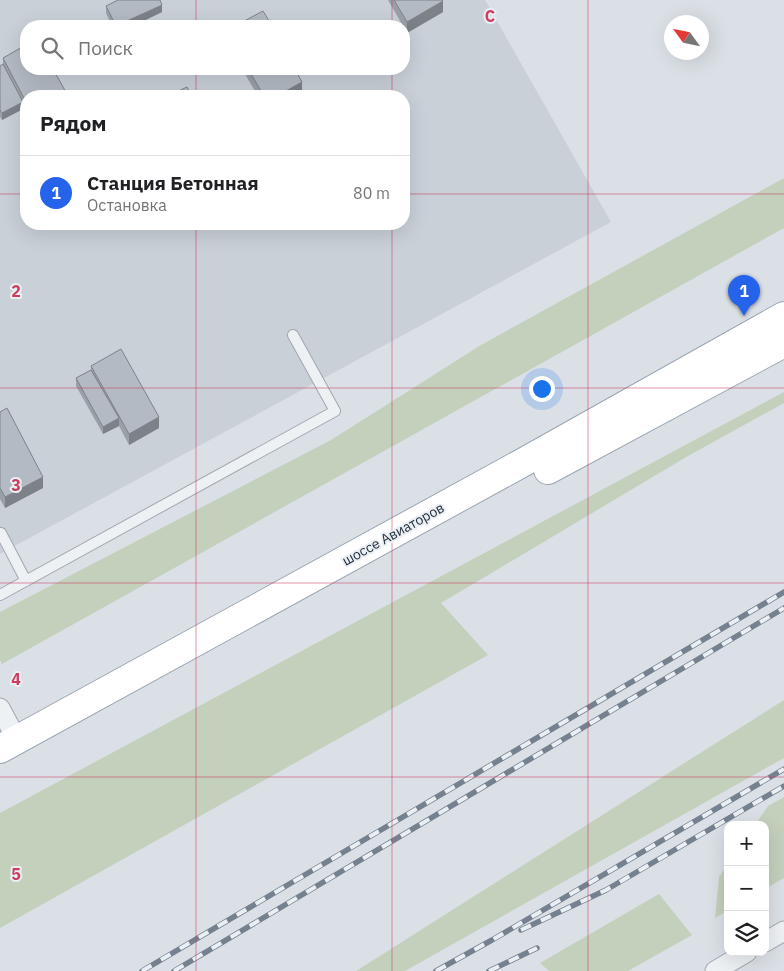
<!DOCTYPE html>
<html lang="ru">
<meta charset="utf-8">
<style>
:root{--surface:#fff;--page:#f2f2f2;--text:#202124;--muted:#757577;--line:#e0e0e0;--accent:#2563eb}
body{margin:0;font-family:"IBM Plex Sans",sans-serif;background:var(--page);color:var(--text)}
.controls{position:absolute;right:15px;bottom:15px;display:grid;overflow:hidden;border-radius:10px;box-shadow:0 5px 20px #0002}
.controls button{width:45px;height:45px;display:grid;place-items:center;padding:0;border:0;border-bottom:1px solid var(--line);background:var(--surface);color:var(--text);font:25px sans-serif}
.compass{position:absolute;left:664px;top:15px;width:45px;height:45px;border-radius:50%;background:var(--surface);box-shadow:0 5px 20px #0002;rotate:303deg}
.you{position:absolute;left:541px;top:388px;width:18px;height:18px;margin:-12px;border:4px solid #fff;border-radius:50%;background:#1a73e8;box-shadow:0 0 0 8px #1a73e833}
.badge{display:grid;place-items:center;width:32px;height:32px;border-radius:50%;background:var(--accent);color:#fff;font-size:16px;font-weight:700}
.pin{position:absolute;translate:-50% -41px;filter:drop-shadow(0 1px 2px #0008)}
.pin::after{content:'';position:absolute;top:26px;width:18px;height:15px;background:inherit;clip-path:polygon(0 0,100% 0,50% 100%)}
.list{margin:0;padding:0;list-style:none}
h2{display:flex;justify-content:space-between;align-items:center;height:65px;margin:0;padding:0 20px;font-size:21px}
h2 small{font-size:16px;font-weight:400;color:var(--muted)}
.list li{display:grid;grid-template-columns:32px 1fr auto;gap:15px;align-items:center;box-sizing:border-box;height:75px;padding:0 20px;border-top:1px solid var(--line)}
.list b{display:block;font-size:19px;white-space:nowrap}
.list p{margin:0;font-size:16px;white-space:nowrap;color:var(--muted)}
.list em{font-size:16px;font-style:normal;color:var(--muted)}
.icon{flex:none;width:28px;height:28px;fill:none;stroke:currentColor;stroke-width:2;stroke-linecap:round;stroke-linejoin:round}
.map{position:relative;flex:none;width:784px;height:971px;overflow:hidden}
.search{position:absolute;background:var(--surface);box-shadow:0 5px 20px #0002;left:20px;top:20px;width:390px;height:55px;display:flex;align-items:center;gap:12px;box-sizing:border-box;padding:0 18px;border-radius:20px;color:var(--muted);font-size:19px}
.panel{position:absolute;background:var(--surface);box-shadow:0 5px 20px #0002;left:20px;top:90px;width:390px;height:140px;border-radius:20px}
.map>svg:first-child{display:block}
.built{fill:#c9d0d8;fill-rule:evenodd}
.green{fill:#c3d0bc}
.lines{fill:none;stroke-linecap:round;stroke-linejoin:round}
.service-casing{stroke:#a1a7b0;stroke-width:12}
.minor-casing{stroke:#a1a7b0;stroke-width:21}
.primary-casing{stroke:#9ba6b2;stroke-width:30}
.service{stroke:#eef1f4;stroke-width:10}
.minor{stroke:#eef1f4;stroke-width:19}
.primary{stroke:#fff;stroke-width:28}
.rail-casing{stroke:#75818f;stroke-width:5.5}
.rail{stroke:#eaeff4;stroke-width:4;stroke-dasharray:11;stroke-linecap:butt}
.wall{fill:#9aa0a8}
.shaded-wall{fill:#7d8288}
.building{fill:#b3bac3;stroke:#7d8288}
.grid{fill:none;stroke:#ce3d5f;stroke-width:1;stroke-opacity:0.55}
.labels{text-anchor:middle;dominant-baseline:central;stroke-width:4;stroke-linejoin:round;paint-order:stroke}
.street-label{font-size:14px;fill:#252f3c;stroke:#eaeff4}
.grid-label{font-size:16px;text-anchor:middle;font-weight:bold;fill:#ce3d5f;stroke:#eaeff4;stroke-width:4;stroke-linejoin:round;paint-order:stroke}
</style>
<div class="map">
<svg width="784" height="971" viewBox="0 0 784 971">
<rect width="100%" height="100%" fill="#dbe0e6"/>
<path class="built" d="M 0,0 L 485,0 L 611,222 L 0,554 ZM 26,26 L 404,26 L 404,69 L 26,69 ZM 26,96 L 404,96 L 404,224 L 26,224 Z"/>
<path class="green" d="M 784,178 L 784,228 L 2,664 L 0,660 L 0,612 L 331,440 L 481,345 Z
M 784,392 L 784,403 L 688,456 L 441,603 L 488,655 L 0,928 L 0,813 Z
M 784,700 L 784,758 L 405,971 L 356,971 Z
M 784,797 L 784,878 L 765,889 L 765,825 L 755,825 L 768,806 Z
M 728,864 L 728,911 L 715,918 L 719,877 Z
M 659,894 L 692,935 L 628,971 L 549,971 L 540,963 Z"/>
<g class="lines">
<defs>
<path id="service" d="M 1,533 L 26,581
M 0,595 L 335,411 L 293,335"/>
<path id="minor" d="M 0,708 L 17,740
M 765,942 L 784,931
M 715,971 L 747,952"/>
<path id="primary" d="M 548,470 L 784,343
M 0,749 L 522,463 L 784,316"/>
</defs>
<use href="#service" class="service-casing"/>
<use href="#minor" class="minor-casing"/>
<use href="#primary" class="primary-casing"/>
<use href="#service" class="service"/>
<use href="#minor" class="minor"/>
<use href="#primary" class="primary"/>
<defs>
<path id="rail" d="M 521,930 L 606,890 L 784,786
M 142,971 L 784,592
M 174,971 L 784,608
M 436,971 L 492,940 L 784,769
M 489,971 L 537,948"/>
</defs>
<use href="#rail" class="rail-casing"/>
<use href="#rail" class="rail"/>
</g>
<path class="wall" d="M 388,0 L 442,0 L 443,12 L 407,33 Z
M 106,6 L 162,12 L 133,26 L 112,26 L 106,13 Z
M 3,58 L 26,96 L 26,116 L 23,109 L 2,120 L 0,117 L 0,66 L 3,64 Z
M 242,69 L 295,69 L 302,93 L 297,96 L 258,96 Z
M 91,366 L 159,428 L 129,445 L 119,426 L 103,434 L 76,386 L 76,378 L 91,370 Z
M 0,412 L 43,488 L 5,508 L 0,499 Z"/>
<path class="shaded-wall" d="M 443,1 L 443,12 L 407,33 L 407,22 Z
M 162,5 L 162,12 L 133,26 L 117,26 Z
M 302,82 L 302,93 L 297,96 L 277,96 Z
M 23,102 L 23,109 L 2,120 L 2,113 Z
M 159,417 L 159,428 L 129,445 L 129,434 Z
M 119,418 L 119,426 L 103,434 L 103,427 Z
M 43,477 L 43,488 L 5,508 L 5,497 Z"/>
<path class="building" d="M 118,0 L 160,0 L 162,5 L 116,26 L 106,6 Z
M 394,0 L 442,0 L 443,1 L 407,22 Z
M 263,11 L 272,26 L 235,26 Z
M 26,45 L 26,69 L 53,69 L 68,96 L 26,96 L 26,102 L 3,58 Z
M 3,64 L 23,102 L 2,113 L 0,110 L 0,66 Z
M 248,69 L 295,69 L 302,82 L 277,96 L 264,96 Z
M 187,87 L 192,96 L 168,96 Z
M 121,349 L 159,417 L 129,434 L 91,366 Z
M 91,370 L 119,418 L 103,427 L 76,378 Z
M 7,408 L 43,477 L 5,497 L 0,488 L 0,412 Z"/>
<path class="grid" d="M 196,0 L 196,26M 392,0 L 392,26M 588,0 L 588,971M 196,69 L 196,96M 392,69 L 392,96M 0,194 L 26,194M 404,194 L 784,194M 196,224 L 196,971M 392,224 L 392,971M 0,388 L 784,388M 0,583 L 784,583M 0,777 L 784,777"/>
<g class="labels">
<g class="street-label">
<text transform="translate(393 534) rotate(-29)">шоссе Авиаторов</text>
</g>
</g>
<g class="grid-label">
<text x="490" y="22">C</text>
<text x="16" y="297">2</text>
<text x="16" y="491">3</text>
<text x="16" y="685">4</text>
<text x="16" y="880">5</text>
</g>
</svg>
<div class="controls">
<button>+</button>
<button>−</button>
<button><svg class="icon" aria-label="layers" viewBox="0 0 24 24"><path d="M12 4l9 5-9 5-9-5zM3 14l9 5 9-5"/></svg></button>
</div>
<svg class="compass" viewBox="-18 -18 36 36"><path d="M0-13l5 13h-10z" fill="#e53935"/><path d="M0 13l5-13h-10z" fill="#757577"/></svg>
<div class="you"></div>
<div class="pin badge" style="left:744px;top:316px">1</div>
<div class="search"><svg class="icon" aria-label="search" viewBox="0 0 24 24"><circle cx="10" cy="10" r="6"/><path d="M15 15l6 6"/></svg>Поиск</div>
<section class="panel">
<h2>Рядом<small></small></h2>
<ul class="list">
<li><span class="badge">1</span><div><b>Станция Бетонная</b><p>Остановка</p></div><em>80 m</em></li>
</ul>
</section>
</div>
